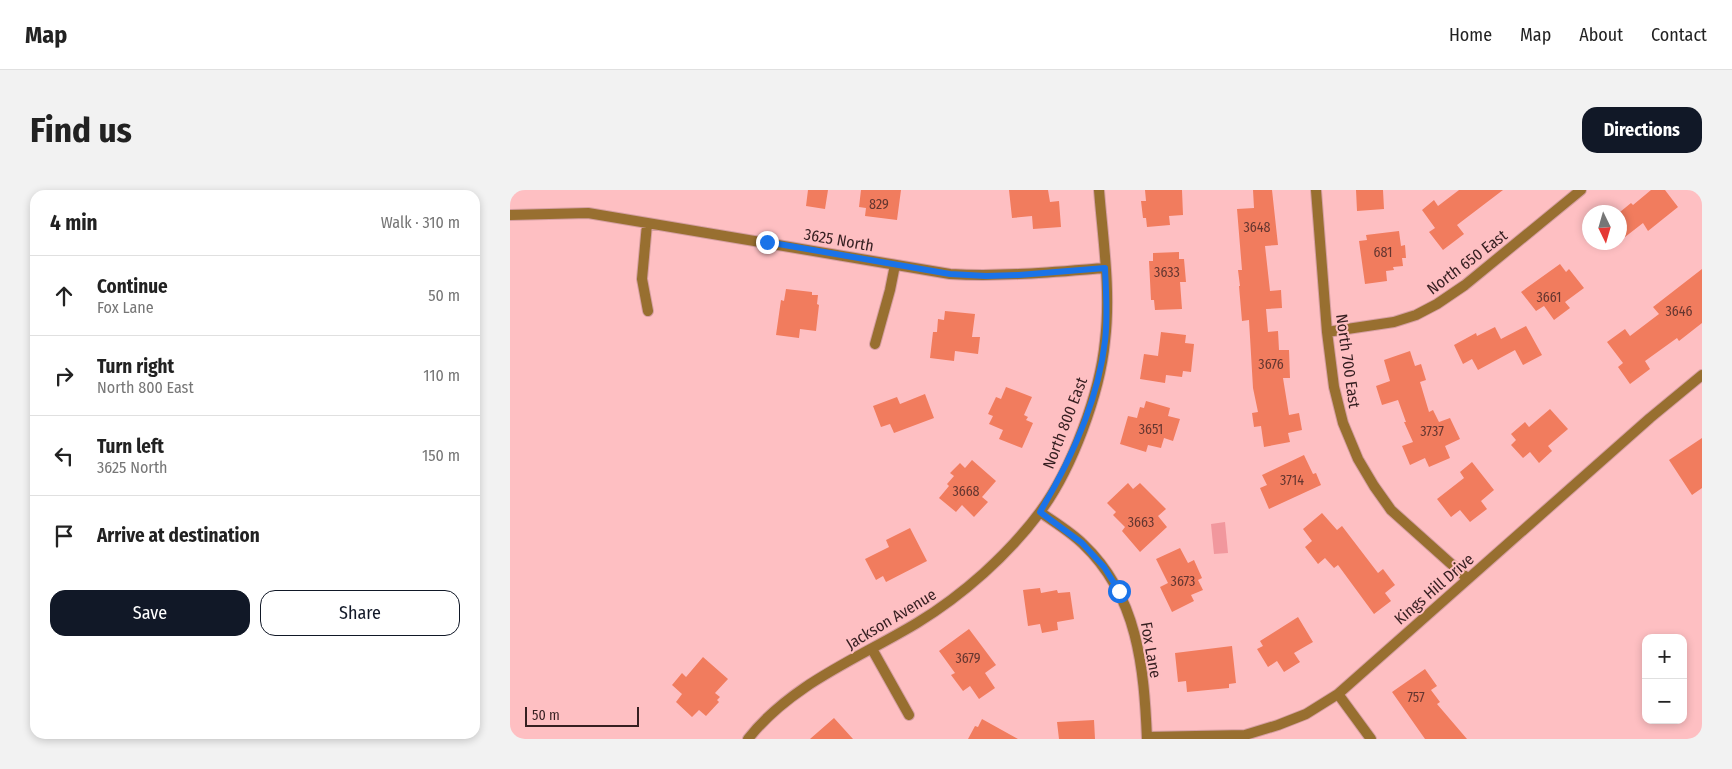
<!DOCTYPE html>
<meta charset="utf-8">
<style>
:root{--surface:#fff;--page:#f2f2f2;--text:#222;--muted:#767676;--line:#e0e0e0;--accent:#111827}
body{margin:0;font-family:"Fira Sans Condensed",sans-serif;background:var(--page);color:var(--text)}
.controls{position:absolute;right:15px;bottom:15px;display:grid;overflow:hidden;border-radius:10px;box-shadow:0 2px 8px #0003}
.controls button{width:45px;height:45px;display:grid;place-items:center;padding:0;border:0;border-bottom:1px solid var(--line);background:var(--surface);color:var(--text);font:25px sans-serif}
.compass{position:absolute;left:1072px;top:15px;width:45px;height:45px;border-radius:50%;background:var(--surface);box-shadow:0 2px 8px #0003;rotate:175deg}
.scale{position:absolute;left:15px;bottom:12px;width:114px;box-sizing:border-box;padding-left:5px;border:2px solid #361f21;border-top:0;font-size:14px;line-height:18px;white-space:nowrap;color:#361f21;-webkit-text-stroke:4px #febfc2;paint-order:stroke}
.stop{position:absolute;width:15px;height:15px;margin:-11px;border:4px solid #1a73e8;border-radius:50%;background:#fff}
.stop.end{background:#1a73e8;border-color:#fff;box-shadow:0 1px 5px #0008}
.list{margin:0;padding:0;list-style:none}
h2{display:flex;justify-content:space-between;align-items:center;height:65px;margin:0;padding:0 20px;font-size:21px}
h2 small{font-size:16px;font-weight:400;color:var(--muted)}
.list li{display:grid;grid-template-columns:32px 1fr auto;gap:15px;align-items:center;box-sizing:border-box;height:80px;padding:0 20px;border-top:1px solid var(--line)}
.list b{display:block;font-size:19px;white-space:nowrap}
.list p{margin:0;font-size:16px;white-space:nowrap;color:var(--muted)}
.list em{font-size:16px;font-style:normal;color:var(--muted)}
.actions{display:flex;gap:10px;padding:15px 20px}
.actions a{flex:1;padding:11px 0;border:1px solid var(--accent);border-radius:15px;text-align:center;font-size:18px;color:var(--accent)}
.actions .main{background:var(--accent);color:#fff}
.icon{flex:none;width:28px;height:28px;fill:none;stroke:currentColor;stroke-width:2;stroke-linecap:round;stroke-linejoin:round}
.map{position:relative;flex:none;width:1192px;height:549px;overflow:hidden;border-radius:15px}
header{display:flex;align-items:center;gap:30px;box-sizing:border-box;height:70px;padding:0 25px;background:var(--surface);border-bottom:1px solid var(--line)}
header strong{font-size:24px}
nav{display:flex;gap:28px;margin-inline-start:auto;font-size:18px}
.intro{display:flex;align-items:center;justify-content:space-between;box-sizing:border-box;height:120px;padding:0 30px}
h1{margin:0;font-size:35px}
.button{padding:12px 22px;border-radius:15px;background:var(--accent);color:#fff;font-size:18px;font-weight:700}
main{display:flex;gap:30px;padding:0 30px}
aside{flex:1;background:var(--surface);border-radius:15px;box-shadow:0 2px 8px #0003}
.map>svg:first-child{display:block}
.grass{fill:#f1979d}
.building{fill:#f17c5e}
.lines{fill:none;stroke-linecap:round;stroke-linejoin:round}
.street-casing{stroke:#d69fa2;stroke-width:12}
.street{stroke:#986f30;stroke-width:10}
.route{stroke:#1a73e8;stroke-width:6}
.labels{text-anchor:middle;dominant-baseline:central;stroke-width:4;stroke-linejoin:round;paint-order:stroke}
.number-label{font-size:14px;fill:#653630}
.street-label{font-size:16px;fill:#361f21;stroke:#febfc2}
</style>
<header>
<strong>Map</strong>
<nav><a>Home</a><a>Map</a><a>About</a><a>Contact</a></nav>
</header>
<div class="intro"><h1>Find us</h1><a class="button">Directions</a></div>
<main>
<aside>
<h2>4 min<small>Walk · 310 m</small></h2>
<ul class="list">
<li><svg class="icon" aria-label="ahead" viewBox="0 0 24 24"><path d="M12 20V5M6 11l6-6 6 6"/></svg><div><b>Continue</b><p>Fox Lane</p></div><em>50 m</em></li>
<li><svg class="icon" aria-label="right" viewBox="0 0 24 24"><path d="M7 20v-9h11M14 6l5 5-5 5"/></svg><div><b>Turn right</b><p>North 800 East</p></div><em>110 m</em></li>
<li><svg class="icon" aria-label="left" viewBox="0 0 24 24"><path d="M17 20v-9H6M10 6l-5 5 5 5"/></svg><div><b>Turn left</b><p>3625 North</p></div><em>150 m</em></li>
<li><svg class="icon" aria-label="arrive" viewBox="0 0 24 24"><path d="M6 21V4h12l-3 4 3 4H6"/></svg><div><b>Arrive at destination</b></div></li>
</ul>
<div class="actions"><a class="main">Save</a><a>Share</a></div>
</aside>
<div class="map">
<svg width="1192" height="549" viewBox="0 0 1192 549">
<rect width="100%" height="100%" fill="#febfc2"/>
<path class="grass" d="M 715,332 L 718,363 L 704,364 L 701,334 Z"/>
<path class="building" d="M 298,0 L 318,0 L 315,19 L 296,16 Z
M 351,0 L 391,0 L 387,30 L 355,26 L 356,18 L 349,17 Z
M 499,0 L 538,0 L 540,12 L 549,11 L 551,37 L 523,39 L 522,26 L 502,28 Z
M 635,0 L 672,0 L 673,25 L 659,26 L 660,35 L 637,37 L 636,28 L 633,28 L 631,11 L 636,11 Z
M 743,0 L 762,0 L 768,55 L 755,56 L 760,101 L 771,100 L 772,118 L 756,119 L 758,142 L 768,141 L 769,160 L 779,160 L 780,188 L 773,188 L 779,225 L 789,223 L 792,240 L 778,243 L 780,252 L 754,257 L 751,236 L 744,237 L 742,223 L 748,222 L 743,198 L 739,130 L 732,131 L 729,96 L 730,96 L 728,80 L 732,80 L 727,19 L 744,18 Z
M 846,0 L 873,0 L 874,19 L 847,21 Z
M 949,0 L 993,0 L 947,35 L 954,44 L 933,60 L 919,42 L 925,38 L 912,20 L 924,10 L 928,16 Z
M 1141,0 L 1155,0 L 1168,17 L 1138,41 L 1133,33 L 1115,47 L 1110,40 L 1110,22 L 1121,13 L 1123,15 Z
M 889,41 L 891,56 L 895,55 L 896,68 L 892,68 L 893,76 L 883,77 L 884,80 L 876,81 L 877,91 L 855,94 L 849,51 L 857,50 L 856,45 Z
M 669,62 L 669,69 L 674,69 L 676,92 L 670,92 L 672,119 L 645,120 L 644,110 L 641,110 L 639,71 L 643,71 L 643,63 Z
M 1050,74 L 1056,82 L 1059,79 L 1074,98 L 1055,112 L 1060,118 L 1044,130 L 1034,116 L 1026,121 L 1011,102 Z
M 1192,79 L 1192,133 L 1169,151 L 1167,148 L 1135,171 L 1140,179 L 1120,194 L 1108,177 L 1113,173 L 1097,152 L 1115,139 L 1120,146 L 1149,124 L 1143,117 Z
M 276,99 L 302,102 L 302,105 L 308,105 L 307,114 L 309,115 L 306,141 L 290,139 L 289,148 L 266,145 L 271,110 L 274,111 Z
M 435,121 L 465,124 L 462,147 L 470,147 L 468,164 L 445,161 L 444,171 L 420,168 L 423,142 L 427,142 L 428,129 L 434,130 Z
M 1016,136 L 1032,165 L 1013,175 L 1005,160 L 968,180 L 962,169 L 953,174 L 944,155 L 966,143 L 967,146 L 985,137 L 991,149 Z
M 651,142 L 676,145 L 675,153 L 684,154 L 681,182 L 673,181 L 672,187 L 656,185 L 655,193 L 630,189 L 634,164 L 648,166 Z
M 900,161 L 905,176 L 911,174 L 916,190 L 910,192 L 919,222 L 923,220 L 929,232 L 940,228 L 950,249 L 935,256 L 940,268 L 919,277 L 915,268 L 900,275 L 892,256 L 903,252 L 894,232 L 896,232 L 888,210 L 872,215 L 866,196 L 880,191 L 874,170 Z
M 496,197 L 522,207 L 514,225 L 518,227 L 516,230 L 523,233 L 512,258 L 489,249 L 493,240 L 479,234 L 483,226 L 478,224 L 486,207 L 491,209 Z
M 415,204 L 424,228 L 384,243 L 380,234 L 371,237 L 363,216 L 387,207 L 390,214 Z
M 636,211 L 660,218 L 658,226 L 670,229 L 663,251 L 654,248 L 651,258 L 638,255 L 636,262 L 610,254 L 618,226 L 627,228 L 630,217 L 634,218 Z
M 1040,219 L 1058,239 L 1038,256 L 1042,261 L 1029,273 L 1020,262 L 1013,268 L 1001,255 L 1006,250 L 1001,244 L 1015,232 L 1019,237 Z
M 1192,248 L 1192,298 L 1182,305 L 1159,270 Z
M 794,265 L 803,284 L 806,283 L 811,295 L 759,319 L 750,298 L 757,295 L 752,285 Z
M 462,270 L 486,291 L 472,307 L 478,312 L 464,327 L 452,315 L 446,322 L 429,308 L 439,296 L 437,294 L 444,286 L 440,283 L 450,273 L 455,278 Z
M 962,272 L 984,300 L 971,311 L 977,319 L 960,332 L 950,320 L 941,327 L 927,309 L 954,288 L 950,282 Z
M 618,293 L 623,299 L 630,293 L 656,319 L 648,326 L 657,337 L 630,362 L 612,341 L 615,337 L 603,325 L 606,322 L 597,313 Z
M 812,323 L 827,340 L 832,336 L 868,383 L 873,379 L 885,395 L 875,403 L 881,411 L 864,424 L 828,375 L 824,378 L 815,368 L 808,374 L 795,357 L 802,351 L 793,339 Z
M 400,338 L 417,371 L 376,392 L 373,386 L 366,390 L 355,369 L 379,357 L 376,350 Z
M 670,358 L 678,373 L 684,370 L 692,388 L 688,390 L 693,400 L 681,405 L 684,411 L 662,422 L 650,397 L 658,393 L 646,369 Z
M 530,398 L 531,403 L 547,400 L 548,403 L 560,402 L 564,429 L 547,432 L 548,440 L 532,443 L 530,434 L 518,436 L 513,400 Z
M 788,427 L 803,452 L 784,463 L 790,472 L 774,482 L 767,471 L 758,477 L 747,459 L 753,456 L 750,451 Z
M 459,439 L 486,475 L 475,483 L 485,498 L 469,509 L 460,496 L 453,501 L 441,485 L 445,483 L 429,461 Z
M 722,456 L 726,493 L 719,494 L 719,498 L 677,502 L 676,491 L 668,492 L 665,463 Z
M 193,467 L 218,489 L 205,503 L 210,507 L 207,510 L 209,512 L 196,526 L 189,520 L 182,527 L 166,512 L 172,504 L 162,495 L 172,483 L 176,487 Z
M 915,479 L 927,496 L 921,500 L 930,512 L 927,514 L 957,549 L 915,549 L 882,502 Z
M 324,528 L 343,549 L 300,549 Z
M 472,529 L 508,549 L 458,549 L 465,536 L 468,537 Z
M 584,530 L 585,549 L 549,549 L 547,532 Z"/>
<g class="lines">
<defs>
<path id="street" d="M 806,0 L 817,142 L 824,197 L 833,233 L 848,269 L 864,296 L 881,320 L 958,389
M 0,25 L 78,23 L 440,84 C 492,87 543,82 595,78
M 137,34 L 132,89 L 138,121
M 817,142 L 884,132 L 906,125 L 927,114 L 955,95 L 1071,0
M 365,154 L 380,100 L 385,75
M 530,322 C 544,332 561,342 573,354 C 628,406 634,478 637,549
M 362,459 L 399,525
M 828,504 L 861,549
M 637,547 L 735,545 L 768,535 L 796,524 L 828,504 L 1140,228 L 1192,185
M 238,549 C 281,494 349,468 407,433 C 453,405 498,365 530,322 C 562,279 590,203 595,151 C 601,101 593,50 589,0"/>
</defs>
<use href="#street" class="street-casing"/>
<use href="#street" class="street"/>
</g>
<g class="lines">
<path class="route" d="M 257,52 L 440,84 L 476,86 L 509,85 L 595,78 C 596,102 598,126 595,151 C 588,212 561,270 530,322 L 572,353 L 594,377 L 609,401"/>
</g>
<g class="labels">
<g class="number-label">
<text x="369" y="14">829</text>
<text x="747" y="37">3648</text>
<text x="873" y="62">681</text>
<text x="657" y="82">3633</text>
<text x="1039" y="107">3661</text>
<text x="1169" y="121">3646</text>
<text x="761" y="174">3676</text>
<text x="641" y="239">3651</text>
<text x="922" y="241">3737</text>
<text x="782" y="290">3714</text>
<text x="456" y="301">3668</text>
<text x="631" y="332">3663</text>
<text x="673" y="391">3673</text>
<text x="458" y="468">3679</text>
<text x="906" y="507">757</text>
</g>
<g class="street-label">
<text transform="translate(329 50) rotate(10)">3625 North</text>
<text transform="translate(957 72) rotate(-37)">North 650 East</text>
<text transform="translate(838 171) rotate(82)">North 700 East</text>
<text transform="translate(555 233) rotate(-69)">North 800 East</text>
<text transform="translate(924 399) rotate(-41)">Kings Hill Drive</text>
<text transform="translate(381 429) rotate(-31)">Jackson Avenue</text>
<text transform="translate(641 460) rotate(80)">Fox Lane</text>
</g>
</g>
</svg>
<div class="controls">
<button>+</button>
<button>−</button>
</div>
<svg class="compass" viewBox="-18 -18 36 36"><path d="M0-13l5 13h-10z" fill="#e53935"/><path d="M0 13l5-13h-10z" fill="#767676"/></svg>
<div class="scale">50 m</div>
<div class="stop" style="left:609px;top:401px"></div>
<div class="stop end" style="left:257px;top:52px"></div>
</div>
</main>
